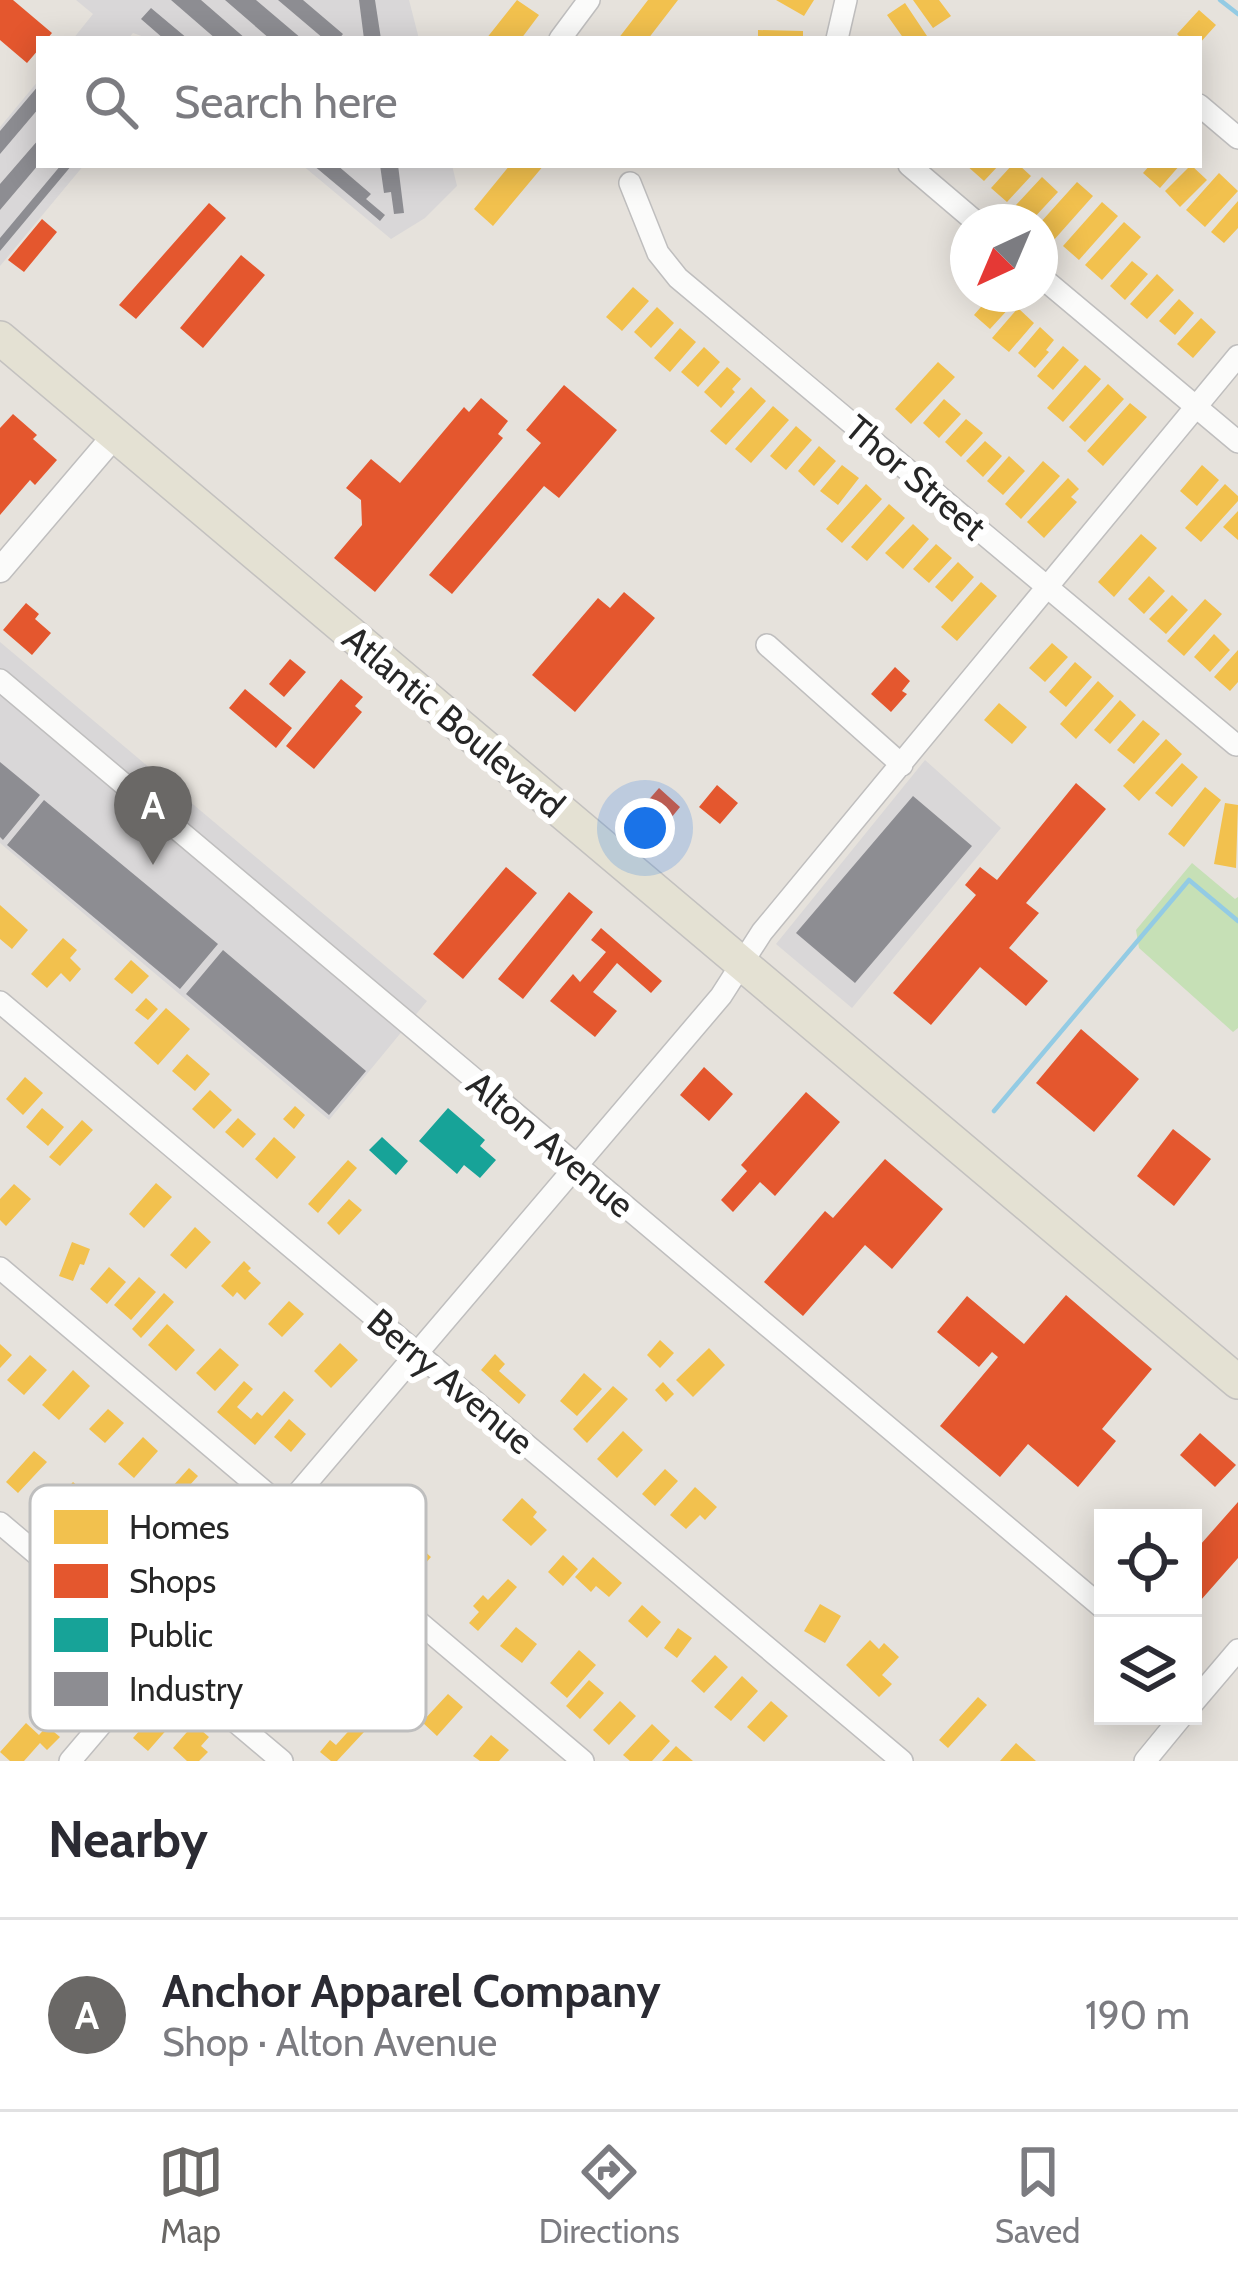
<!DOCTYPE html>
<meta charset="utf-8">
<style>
:root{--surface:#fff;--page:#f2f2f3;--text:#2b2b33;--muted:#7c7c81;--line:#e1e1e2;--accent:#6a6866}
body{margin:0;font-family:Cabin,sans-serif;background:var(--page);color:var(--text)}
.controls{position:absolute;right:36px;bottom:36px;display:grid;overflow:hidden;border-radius:0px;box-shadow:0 6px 30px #0003}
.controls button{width:108px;height:108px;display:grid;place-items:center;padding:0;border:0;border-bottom:3px solid var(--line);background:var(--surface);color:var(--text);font:60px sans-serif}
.compass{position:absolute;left:950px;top:204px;width:108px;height:108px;border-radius:50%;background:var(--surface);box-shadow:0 6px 30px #0003;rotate:224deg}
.you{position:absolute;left:645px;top:828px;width:42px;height:42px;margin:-30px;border:9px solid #fff;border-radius:50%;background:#1a73e8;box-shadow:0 0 0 18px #1a73e833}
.badge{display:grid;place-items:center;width:78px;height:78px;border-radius:50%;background:var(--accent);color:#fff;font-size:39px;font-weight:700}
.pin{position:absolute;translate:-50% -99px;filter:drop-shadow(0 3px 6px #0008)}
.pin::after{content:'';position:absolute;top:63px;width:42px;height:36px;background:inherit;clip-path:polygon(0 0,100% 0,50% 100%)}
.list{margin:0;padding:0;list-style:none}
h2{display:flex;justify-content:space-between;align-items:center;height:156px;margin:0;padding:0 48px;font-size:51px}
h2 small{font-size:39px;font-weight:400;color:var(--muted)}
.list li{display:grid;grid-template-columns:78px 1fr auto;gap:36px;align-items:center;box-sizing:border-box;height:192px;padding:0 48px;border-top:3px solid var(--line)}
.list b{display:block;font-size:45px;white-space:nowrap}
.list p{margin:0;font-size:39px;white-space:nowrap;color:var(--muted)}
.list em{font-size:39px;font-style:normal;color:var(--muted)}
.icon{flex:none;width:66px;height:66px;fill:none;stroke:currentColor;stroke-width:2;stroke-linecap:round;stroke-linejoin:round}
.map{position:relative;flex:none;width:1238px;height:1761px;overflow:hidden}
.search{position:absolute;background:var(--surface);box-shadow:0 6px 30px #0003;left:36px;right:36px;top:36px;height:132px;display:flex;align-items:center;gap:30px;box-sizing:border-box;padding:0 42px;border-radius:0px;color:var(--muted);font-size:45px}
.sheet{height:348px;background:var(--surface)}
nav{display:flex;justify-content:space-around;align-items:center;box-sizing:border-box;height:168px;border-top:3px solid var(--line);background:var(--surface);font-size:33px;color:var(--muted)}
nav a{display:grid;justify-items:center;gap:6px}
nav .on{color:var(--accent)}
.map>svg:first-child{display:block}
.industrial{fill:#d9d7d8}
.green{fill:#c6e0b6}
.homes{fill:#f2c14e}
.shops{fill:#e4572e}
.public{fill:#17a398}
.industry{fill:#8d8d92}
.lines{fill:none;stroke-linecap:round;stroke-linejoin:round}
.stream{stroke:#93cbe4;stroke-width:4.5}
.minor-casing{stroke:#bfbebe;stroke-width:24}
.tertiary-casing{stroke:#bfbebe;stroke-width:27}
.primary-casing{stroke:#c3c1bf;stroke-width:36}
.minor{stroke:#fbfbfa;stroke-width:21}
.tertiary{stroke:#fbfbfa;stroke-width:24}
.primary{stroke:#e4e1d3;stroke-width:33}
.labels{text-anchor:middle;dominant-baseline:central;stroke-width:12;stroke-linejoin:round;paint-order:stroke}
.street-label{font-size:36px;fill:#272727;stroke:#fff}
.key{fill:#fff;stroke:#bebebe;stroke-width:3}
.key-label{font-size:33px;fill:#272727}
</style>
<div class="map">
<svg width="1238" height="1761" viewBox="0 0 1238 1761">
<rect width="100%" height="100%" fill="#e6e2dc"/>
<path class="industrial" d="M 76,0 L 409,0 L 419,39 L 150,39 L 133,33 L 128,39 L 73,39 L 93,14 Z
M 39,80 L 39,165 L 84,165 L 0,266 L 0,127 Z
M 302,165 L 452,165 L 457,186 L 425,218 L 391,239 Z
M 0,642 L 427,1001 L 329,1120 L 0,843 Z
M 925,760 L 1001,828 L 852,1008 L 776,944 Z"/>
<path class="green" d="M 1192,863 L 1235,899 L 1238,897 L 1238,1028 L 1233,1032 L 1139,948 L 1136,930 Z"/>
<path class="homes" d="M 517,0 L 539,15 L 521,39 L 486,39 Z
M 648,0 L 678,0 L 648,39 L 618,39 Z
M 776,0 L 814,0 L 804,16 Z
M 913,0 L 939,0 L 951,16 L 933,28 Z
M 905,3 L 929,39 L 904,39 L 887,15 Z
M 1199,10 L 1216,25 L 1199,44 L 1199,39 L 1182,39 L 1177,34 Z
M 758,30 L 803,31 L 803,39 L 758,39 Z
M 510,165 L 544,165 L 493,226 L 474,209 Z
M 966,165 L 999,165 L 984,181 Z
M 1012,165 L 1019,165 L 1031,176 L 1007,202 L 991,188 Z
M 1150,165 L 1180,165 L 1160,188 L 1143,173 Z
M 1191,165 L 1207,180 L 1180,207 L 1165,191 Z
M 1219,173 L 1238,191 L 1205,227 L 1186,210 Z
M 1042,177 L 1058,192 L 1032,220 L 1016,205 Z
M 1077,182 L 1093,196 L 1053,241 L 1040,229 L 1040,223 Z
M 1238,201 L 1238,228 L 1224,243 L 1211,232 Z
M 1102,202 L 1118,216 L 1079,260 L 1063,246 Z
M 1124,222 L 1141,237 L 1102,280 L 1085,265 Z
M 1132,261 L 1148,274 L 1125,300 L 1110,286 Z
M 1157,274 L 1174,290 L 1147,319 L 1130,304 Z
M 633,287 L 649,301 L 622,331 L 606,317 Z
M 992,294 L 1000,294 L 1012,305 L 990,329 L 974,315 Z
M 1179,299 L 1194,313 L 1175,335 L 1159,321 Z
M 657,307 L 674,323 L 651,348 L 634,332 Z
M 1018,308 L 1034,323 L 1009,352 L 992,338 Z
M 1201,318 L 1216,332 L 1193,358 L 1177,344 Z
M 1040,327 L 1054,340 L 1046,350 L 1049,352 L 1035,368 L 1018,353 Z
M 680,328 L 696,342 L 670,372 L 654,358 Z
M 1063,346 L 1079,360 L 1053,390 L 1037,376 Z
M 704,347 L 720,362 L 698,387 L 681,372 Z
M 938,362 L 955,377 L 911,424 L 895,409 Z
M 1085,365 L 1101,379 L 1063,422 L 1047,408 Z
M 727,367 L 741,379 L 732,389 L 735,392 L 721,408 L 704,392 Z
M 1108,384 L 1124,399 L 1085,442 L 1069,427 Z
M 751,387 L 766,401 L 726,445 L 710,431 Z
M 944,399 L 961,414 L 939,438 L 923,423 Z
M 1130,403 L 1147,417 L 1103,466 L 1087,451 Z
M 773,406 L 789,420 L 751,463 L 735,449 Z
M 966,419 L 983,433 L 961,457 L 945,442 Z
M 796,426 L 812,440 L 786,470 L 770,456 Z
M 985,441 L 1002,456 L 983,477 L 966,461 Z
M 819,446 L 836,461 L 814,486 L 798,471 Z
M 1009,456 L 1025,471 L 1003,495 L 987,481 Z
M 1043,461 L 1060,476 L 1021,519 L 1005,504 Z
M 842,465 L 859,478 L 838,505 L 820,491 Z
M 1202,465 L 1219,480 L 1197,506 L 1180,491 Z
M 1068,478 L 1079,489 L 1071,497 L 1077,502 L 1044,538 L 1027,522 Z
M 866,484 L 882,499 L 842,543 L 826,529 Z
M 1225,484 L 1238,496 L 1238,501 L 1201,542 L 1185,528 Z
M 889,504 L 905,518 L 867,561 L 851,547 Z
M 1238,511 L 1238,540 L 1223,527 Z
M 913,524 L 929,539 L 903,569 L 885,553 Z
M 1141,534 L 1157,548 L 1114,597 L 1098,582 Z
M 936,544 L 952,558 L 929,583 L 913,569 Z
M 958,562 L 974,577 L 952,602 L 935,587 Z
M 1149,576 L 1165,591 L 1144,614 L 1128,599 Z
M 981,582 L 997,596 L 957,641 L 941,627 Z
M 1172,595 L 1188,610 L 1166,634 L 1149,619 Z
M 1205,599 L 1222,614 L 1184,656 L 1167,641 Z
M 1214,634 L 1230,650 L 1210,672 L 1194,657 Z
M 1052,643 L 1068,657 L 1045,682 L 1029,668 Z
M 1238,650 L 1238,682 L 1230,691 L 1214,677 Z
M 1075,662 L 1092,677 L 1066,707 L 1049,692 Z
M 1098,681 L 1114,696 L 1076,739 L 1060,724 Z
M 1120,700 L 1136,715 L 1110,744 L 1094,730 Z
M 999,703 L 1027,727 L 1012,744 L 984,720 Z
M 1143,720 L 1160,734 L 1134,764 L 1117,750 Z
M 1166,739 L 1182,754 L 1139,801 L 1123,786 Z
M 1182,763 L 1198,777 L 1172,807 L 1155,793 Z
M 1205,787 L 1221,800 L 1184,847 L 1168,834 Z
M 1225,803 L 1238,805 L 1236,868 L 1214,864 Z
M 0,905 L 28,930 L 12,949 L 0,939 Z
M 63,938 L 77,950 L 70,958 L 81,969 L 70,982 L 61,973 L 47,988 L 31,974 Z
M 131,960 L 149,976 L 132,994 L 114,979 Z
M 146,998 L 158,1009 L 148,1020 L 135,1010 Z
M 166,1008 L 190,1029 L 158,1065 L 134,1043 Z
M 187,1054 L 210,1074 L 195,1091 L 172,1071 Z
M 25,1077 L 43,1093 L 23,1115 L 6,1099 Z
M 210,1090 L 232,1110 L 214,1129 L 192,1109 Z
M 295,1106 L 305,1115 L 294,1129 L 283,1119 Z
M 42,1108 L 64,1127 L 48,1146 L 26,1127 Z
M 238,1118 L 256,1134 L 243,1148 L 225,1132 Z
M 82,1120 L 93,1130 L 60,1166 L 49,1157 Z
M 274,1137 L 296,1157 L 277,1179 L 255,1159 Z
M 348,1160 L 357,1168 L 318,1213 L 308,1204 Z
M 156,1183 L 172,1197 L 144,1228 L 129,1214 Z
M 14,1184 L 31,1199 L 6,1226 L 0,1220 L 0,1199 Z
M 349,1199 L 362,1210 L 339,1235 L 327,1223 Z
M 195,1227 L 211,1242 L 186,1269 L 170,1255 Z
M 72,1242 L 90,1249 L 84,1265 L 80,1264 L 73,1281 L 59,1276 Z
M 244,1261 L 251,1268 L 248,1271 L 261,1283 L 245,1300 L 237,1292 L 233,1297 L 221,1286 Z
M 109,1267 L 126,1282 L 107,1304 L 90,1289 Z
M 139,1277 L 156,1292 L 131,1320 L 114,1305 Z
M 164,1293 L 174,1302 L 141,1338 L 132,1329 Z
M 289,1301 L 304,1314 L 282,1337 L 268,1324 Z
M 167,1324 L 195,1350 L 176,1371 L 148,1345 Z
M 660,1340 L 674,1353 L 660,1368 L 647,1355 Z
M 340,1343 L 358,1360 L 331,1388 L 314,1371 Z
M 0,1344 L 12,1355 L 0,1368 Z
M 220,1348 L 239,1365 L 215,1391 L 196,1373 Z
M 709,1348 L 725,1365 L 693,1397 L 676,1380 Z
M 495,1354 L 505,1364 L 499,1371 L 526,1395 L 519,1404 L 481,1370 Z
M 30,1355 L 47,1370 L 24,1395 L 7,1380 Z
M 73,1370 L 90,1386 L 59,1420 L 42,1405 Z
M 584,1373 L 602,1389 L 577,1416 L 560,1401 Z
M 244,1381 L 253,1389 L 237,1407 L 251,1419 L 257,1412 L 262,1416 L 284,1391 L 294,1400 L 255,1445 L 217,1412 Z
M 663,1382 L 674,1394 L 666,1402 L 655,1390 Z
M 613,1386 L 628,1399 L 587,1443 L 573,1429 Z
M 108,1409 L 124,1423 L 105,1443 L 89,1429 Z
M 289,1419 L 306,1434 L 291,1452 L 274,1437 Z
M 623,1431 L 643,1450 L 617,1478 L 597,1459 Z
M 143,1437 L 158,1451 L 134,1478 L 118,1464 Z
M 34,1451 L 47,1462 L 18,1493 L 6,1482 Z
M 189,1468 L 198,1476 L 163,1515 L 154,1507 Z
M 665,1469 L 678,1481 L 655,1506 L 642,1494 Z
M 73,1482 L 92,1499 L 73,1520 L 54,1503 Z
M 342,1484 L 364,1503 L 347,1522 L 325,1503 Z
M 695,1487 L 717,1507 L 705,1520 L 700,1515 L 686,1529 L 670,1515 Z
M 522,1498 L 537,1512 L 533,1517 L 547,1530 L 531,1546 L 502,1520 Z
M 414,1542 L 431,1557 L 415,1575 L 398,1560 Z
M 563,1555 L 578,1569 L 563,1586 L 548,1572 Z
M 593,1557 L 622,1583 L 609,1597 L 596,1586 L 591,1592 L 575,1577 Z
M 508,1579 L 517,1587 L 478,1631 L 469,1623 L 479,1612 L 473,1606 L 483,1595 L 488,1600 Z
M 820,1604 L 841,1616 L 825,1643 L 804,1631 Z
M 642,1605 L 661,1622 L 647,1638 L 628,1621 Z
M 516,1627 L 537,1644 L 522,1663 L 500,1646 Z
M 678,1628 L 692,1638 L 677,1658 L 664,1648 Z
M 870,1640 L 879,1649 L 884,1643 L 899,1657 L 882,1675 L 892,1684 L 879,1697 L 846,1665 Z
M 579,1650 L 596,1665 L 567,1698 L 550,1683 Z
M 715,1655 L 728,1667 L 704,1693 L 691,1681 Z
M 742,1676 L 758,1691 L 731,1721 L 714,1707 Z
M 589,1680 L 604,1693 L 580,1719 L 566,1706 Z
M 448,1694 L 463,1707 L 437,1736 L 422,1722 Z
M 978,1697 L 987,1705 L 948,1748 L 939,1740 Z
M 620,1701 L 636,1716 L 609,1745 L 593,1730 Z
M 771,1701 L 788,1716 L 764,1742 L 747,1727 Z
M 162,1705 L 177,1718 L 148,1751 L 133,1738 Z
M 26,1723 L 39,1735 L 47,1726 L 60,1737 L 47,1750 L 40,1743 L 24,1761 L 10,1761 L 0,1752 Z
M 194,1724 L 209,1737 L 201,1746 L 208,1752 L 199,1761 L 187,1761 L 173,1748 Z
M 355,1724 L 364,1732 L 337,1761 L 331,1761 L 320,1752 L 330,1740 L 336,1745 Z
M 652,1724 L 670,1741 L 652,1761 L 630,1761 L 623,1755 Z
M 491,1735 L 509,1750 L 499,1761 L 480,1761 L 473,1756 Z
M 1016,1743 L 1036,1761 L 1000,1761 Z
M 676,1746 L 693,1761 L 662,1761 Z"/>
<path class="shops" d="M 0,0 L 13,0 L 52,33 L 47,39 L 39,39 L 39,49 L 27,63 L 0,40 Z
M 209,203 L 226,218 L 136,319 L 119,305 Z
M 42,219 L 57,232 L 24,272 L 8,260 Z
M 241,255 L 265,275 L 203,348 L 180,328 Z
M 564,385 L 617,430 L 559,498 L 544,486 L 452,594 L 429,575 L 541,443 L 526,430 Z
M 481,398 L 508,421 L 498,434 L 503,438 L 375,592 L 334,558 L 362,525 L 361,500 L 346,488 L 371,459 L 400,483 L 464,407 L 469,412 Z
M 13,414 L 37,435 L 33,439 L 57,460 L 35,485 L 30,480 L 0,515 L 0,428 Z
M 624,592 L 655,618 L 575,712 L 532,675 L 598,598 L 610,608 Z
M 26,603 L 39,614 L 35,619 L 51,633 L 32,655 L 3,630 Z
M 290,659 L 306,672 L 284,697 L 269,684 Z
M 895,667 L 910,681 L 902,691 L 907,694 L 891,712 L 871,694 Z
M 341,679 L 363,697 L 355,706 L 362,712 L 314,769 L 286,746 Z
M 245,689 L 292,728 L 276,748 L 229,708 Z
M 1076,783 L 1106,809 L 1026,903 L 1039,913 L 1009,948 L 1048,981 L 1026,1006 L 980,967 L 931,1025 L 893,993 L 976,895 L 965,885 L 980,867 L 997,880 Z
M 717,785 L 738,803 L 720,824 L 699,807 Z
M 659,788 L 680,807 L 667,823 L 645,804 Z
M 506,867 L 537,893 L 463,979 L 433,954 Z
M 569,892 L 593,912 L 523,999 L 498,979 Z
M 601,928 L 662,981 L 651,993 L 617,963 L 593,992 L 617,1011 L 595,1037 L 550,1001 L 573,974 L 580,982 L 606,952 L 591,940 Z
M 1081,1029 L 1139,1079 L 1094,1132 L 1036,1083 Z
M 704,1067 L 733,1094 L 709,1121 L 680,1095 Z
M 806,1092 L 840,1122 L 775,1196 L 760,1182 L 733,1212 L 721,1200 L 747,1171 L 741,1165 Z
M 1173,1129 L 1211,1159 L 1174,1206 L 1137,1176 Z
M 885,1159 L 943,1209 L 892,1269 L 865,1245 L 803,1316 L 764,1282 L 825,1211 L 833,1218 Z
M 1066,1295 L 1152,1369 L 1102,1429 L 1116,1441 L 1078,1487 L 1028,1444 L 1000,1477 L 940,1426 L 998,1357 L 992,1352 L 979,1367 L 937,1332 L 967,1296 L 1024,1344 Z
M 1200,1433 L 1236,1465 L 1215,1487 L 1180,1455 Z
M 1238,1502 L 1238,1558 L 1193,1609 L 1193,1553 Z"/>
<path class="public" d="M 448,1108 L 485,1140 L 480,1146 L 496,1160 L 480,1178 L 464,1165 L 457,1174 L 419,1141 Z
M 382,1137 L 408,1161 L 396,1175 L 369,1150 Z"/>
<path class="industry" d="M 171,0 L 201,0 L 246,39 L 216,39 Z
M 225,0 L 256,0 L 302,39 L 270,39 Z
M 278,0 L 303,0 L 343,34 L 339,39 L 324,39 Z
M 359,0 L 375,0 L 381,39 L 364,39 Z
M 151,8 L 188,39 L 164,39 L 141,19 Z
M 39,85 L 39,108 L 0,154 L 0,131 Z
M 39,139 L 39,164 L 0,210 L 0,184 Z
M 61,165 L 72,165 L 0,251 L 0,238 Z
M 313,165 L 337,165 L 371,194 L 366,199 L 385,215 L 380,221 Z
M 380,165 L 398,165 L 404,213 L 394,214 L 391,192 L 384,193 Z
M 0,762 L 40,795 L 3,840 L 0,837 Z
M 913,796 L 972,846 L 855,983 L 796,933 Z
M 44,800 L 218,944 L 180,989 L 7,845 Z
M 223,950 L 366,1071 L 329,1115 L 186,994 Z"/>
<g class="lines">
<path class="stream" d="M 1220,0 L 1238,14
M 994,1111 L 1189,880 L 1238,921"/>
<defs>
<path id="minor" d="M 560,39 L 589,0
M 837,39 L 846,0
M 1199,105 L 1238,138
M 909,165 L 976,222
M 630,183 L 658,253 L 678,278 L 1236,745
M 1040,276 L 1238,442
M 767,645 L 902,765
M 0,680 L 1103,1608
M 0,1002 L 902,1761
M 0,1268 L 583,1761
M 0,1523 L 282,1761
M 1193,1703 L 1238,1650
M 70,1761 L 721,996 L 762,932 L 1238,356
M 1145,1761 L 1182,1716"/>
<path id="tertiary" d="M 0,570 L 115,435"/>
<path id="primary" d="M 0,338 L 1238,1382"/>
</defs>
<use href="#minor" class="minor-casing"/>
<use href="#tertiary" class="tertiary-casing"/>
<use href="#primary" class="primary-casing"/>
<use href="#minor" class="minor"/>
<use href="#tertiary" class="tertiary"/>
<use href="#primary" class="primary"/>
</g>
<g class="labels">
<g class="street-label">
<text transform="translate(916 477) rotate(40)">Thor Street</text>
<text transform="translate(454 721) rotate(40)">Atlantic Boulevard</text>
<text transform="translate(551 1144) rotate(40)">Alton Avenue</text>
<text transform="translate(451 1381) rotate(40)">Berry Avenue</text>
</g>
</g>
<rect x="30" y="1485" width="396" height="246" rx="18" class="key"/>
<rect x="54" y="1510" width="54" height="34" fill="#f2c14e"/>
<rect x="54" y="1564" width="54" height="34" fill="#e4572e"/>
<rect x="54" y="1618" width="54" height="34" fill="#17a398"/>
<rect x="54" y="1672" width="54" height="34" fill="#8d8d92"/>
<g class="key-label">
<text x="129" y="1539">Homes</text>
<text x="129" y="1593">Shops</text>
<text x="129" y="1647">Public</text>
<text x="129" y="1701">Industry</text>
</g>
</svg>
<div class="controls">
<button><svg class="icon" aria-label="locate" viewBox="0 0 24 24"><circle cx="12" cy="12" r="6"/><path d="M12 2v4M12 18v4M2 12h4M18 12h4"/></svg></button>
<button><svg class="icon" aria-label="layers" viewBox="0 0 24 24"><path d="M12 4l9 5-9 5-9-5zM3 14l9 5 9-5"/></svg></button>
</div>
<svg class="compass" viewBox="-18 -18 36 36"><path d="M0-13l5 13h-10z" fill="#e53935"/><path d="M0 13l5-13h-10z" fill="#7c7c81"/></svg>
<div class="you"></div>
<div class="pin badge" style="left:153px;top:865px">A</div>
<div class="search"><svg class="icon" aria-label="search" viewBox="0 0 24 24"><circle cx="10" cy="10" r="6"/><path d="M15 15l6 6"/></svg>Search here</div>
</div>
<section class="sheet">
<h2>Nearby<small></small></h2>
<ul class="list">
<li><span class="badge">A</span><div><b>Anchor Apparel Company</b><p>Shop · Alton Avenue</p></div><em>190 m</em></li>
</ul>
</section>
<nav>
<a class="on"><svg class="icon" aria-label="map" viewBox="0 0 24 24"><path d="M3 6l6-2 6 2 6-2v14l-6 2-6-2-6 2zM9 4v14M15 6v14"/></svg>Map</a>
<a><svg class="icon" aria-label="directions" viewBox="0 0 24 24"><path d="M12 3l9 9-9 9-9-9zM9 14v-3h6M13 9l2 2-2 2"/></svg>Directions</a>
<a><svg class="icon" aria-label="saved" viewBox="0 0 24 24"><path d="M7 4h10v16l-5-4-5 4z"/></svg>Saved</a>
</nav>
